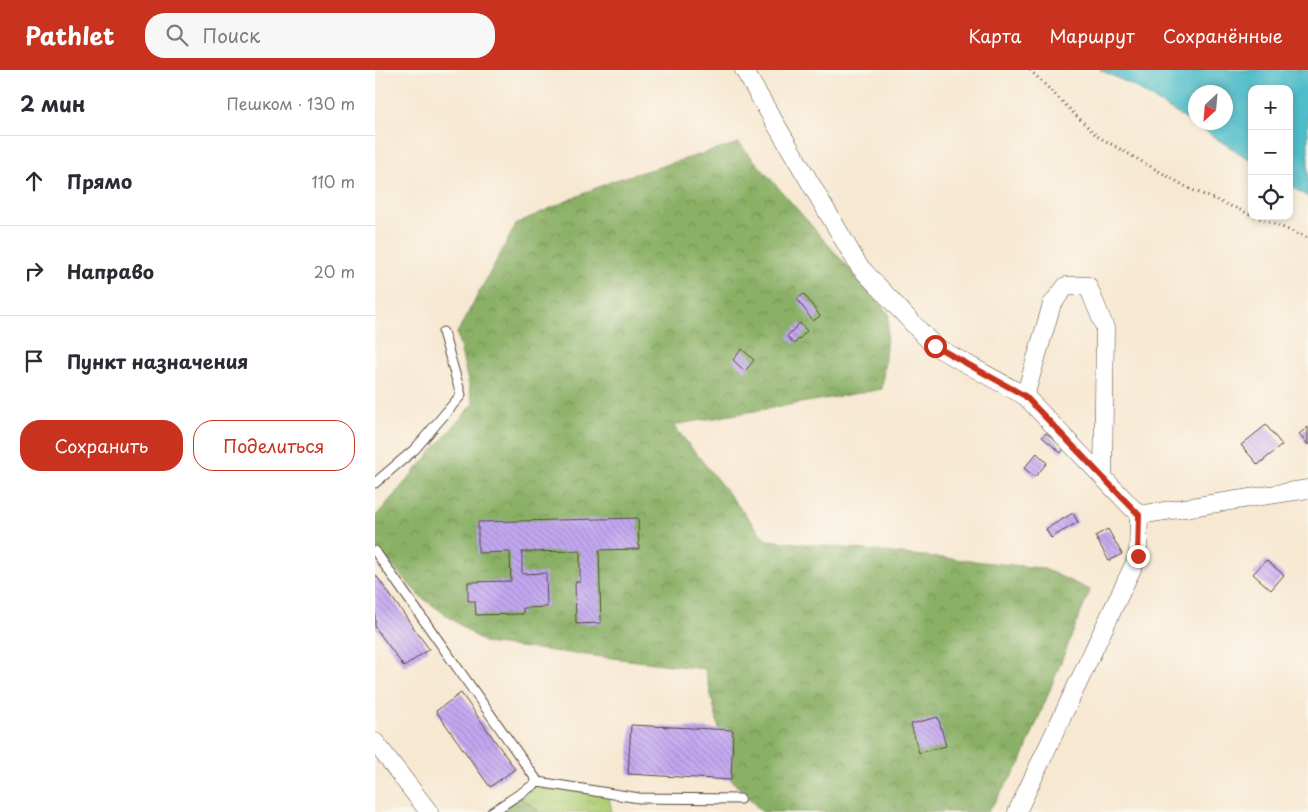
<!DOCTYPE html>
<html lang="ru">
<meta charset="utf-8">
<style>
:root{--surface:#fff;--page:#f7f7f7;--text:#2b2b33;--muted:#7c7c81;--line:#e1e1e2;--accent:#c8321e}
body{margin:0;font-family:"Playpen Sans",sans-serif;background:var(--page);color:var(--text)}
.controls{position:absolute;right:15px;top:15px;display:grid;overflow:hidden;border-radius:10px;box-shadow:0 2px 8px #0003}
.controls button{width:45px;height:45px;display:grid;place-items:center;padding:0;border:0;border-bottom:1px solid var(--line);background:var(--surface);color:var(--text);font:25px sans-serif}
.compass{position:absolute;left:813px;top:15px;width:45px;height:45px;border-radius:50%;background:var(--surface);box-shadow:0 2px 8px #0003;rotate:206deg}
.stop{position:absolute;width:15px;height:15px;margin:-11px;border:4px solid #c8321e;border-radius:50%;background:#fff}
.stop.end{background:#c8321e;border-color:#fff;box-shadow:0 1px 5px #0008}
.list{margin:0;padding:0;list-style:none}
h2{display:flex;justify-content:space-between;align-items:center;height:65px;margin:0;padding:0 20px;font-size:21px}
h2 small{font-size:16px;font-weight:400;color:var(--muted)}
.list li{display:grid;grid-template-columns:32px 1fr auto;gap:15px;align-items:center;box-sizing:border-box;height:90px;padding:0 20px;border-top:1px solid var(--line)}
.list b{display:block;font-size:19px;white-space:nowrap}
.list em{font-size:16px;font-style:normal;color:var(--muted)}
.actions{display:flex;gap:10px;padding:15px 20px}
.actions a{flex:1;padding:11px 0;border:1px solid var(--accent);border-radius:20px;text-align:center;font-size:18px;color:var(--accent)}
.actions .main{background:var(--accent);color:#fff}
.icon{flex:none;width:28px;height:28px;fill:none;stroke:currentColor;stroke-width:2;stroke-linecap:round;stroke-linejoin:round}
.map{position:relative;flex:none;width:933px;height:742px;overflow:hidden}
header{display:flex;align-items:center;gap:30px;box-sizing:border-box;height:70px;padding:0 25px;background:var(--accent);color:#fff}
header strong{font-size:24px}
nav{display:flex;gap:28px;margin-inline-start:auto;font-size:18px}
.search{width:350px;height:45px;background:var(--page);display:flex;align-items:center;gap:12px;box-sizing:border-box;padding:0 18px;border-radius:20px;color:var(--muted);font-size:19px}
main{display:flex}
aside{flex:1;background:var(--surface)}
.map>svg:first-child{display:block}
.grass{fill:url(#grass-tufts);stroke:#747c49}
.forest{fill:url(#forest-crowns);stroke:#626d42}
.water{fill:#50bdc9;stroke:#467474;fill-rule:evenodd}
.building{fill:url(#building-back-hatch)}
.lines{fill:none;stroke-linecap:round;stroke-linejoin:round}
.service-casing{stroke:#574639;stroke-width:11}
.minor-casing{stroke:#574639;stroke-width:19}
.path{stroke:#574639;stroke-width:3;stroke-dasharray:1 4;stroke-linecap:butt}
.service{stroke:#fff;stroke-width:9}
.minor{stroke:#fff;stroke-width:18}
.route{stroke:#c8321e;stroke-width:6}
</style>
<header>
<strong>Pathlet</strong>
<div class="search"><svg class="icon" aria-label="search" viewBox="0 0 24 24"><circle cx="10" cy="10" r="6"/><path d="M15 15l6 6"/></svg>Поиск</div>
<nav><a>Карта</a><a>Маршрут</a><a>Сохранённые</a></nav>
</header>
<main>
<aside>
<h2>2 мин<small>Пешком · 130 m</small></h2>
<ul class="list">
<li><svg class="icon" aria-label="ahead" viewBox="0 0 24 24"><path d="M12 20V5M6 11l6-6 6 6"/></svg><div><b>Прямо</b></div><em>110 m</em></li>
<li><svg class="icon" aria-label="right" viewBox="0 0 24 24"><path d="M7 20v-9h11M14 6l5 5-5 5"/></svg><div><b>Направо</b></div><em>20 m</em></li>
<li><svg class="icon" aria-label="arrive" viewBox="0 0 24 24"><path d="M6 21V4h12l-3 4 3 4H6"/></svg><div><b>Пункт назначения</b></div></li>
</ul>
<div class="actions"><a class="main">Сохранить</a><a>Поделиться</a></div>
</aside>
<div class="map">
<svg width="933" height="742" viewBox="0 0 933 742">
<defs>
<pattern id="grass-tufts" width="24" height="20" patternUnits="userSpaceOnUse" patternTransform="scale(1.25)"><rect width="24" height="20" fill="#aecd74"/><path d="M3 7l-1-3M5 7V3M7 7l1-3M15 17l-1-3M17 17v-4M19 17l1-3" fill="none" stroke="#97b064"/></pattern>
<pattern id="forest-crowns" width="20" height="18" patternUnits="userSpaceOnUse" patternTransform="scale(1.25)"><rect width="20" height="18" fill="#8ab066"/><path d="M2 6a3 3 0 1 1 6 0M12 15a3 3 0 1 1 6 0" fill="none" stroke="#728f53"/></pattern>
<pattern id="building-back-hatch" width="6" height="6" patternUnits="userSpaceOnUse" patternTransform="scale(1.25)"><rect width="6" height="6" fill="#c3a8f2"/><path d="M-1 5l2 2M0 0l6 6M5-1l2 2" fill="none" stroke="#a089c3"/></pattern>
</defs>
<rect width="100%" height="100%" fill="#fbf7ec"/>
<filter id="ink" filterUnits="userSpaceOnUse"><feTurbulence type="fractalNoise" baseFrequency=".02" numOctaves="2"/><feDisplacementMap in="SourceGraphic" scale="10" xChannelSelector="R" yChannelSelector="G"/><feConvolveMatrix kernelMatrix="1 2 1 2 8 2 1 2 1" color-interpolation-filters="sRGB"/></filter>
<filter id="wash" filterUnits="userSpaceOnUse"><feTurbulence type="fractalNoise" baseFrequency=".0096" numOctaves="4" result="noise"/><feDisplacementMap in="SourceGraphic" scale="20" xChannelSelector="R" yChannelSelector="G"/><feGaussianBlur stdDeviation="1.12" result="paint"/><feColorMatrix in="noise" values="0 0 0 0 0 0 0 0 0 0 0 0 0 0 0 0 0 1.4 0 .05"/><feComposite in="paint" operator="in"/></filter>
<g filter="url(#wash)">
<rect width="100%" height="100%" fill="#f7e8d2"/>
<path class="grass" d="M 163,712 L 233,723 L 237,742 L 131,742 Z"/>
<path class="forest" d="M 364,73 L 514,244 L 507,319 L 298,355 L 391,470 L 667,498 L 715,520 L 645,694 L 613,742 L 387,742 L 356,710 L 330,599 L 110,573 L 45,526 L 0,477 L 0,447 L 98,334 L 82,263 L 142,153 L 237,111 Z
M 143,726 L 163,740 L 163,742 L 126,742 Z"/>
<path class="water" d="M 725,0 L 933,0 L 933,127 L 914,115 L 914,19 L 877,19 L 877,91 L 755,14 ZM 821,22 L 851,22 L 851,52 L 821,52 Z"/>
<g id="blocks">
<path class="building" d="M 429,224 L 445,246 L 438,251 L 422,229 Z
M 425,253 L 432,261 L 419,274 L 412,266 Z
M 367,279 L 379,290 L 370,301 L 358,290 Z
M 891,355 L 907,375 L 883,395 L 866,375 Z
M 933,357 L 933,375 L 924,364 Z
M 671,363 L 689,378 L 686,383 L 667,367 Z
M 662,383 L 672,393 L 660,407 L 649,398 Z
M 698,443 L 703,452 L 676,468 L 671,459 Z
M 263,448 L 264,479 L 224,480 L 226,553 L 201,554 L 200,512 L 205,512 L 205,481 L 147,482 L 147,504 L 171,503 L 172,537 L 148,538 L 148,544 L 101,545 L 100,531 L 93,531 L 93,512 L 136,511 L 135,482 L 103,483 L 103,452 Z
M 733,459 L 747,484 L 734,491 L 720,466 Z
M 891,490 L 909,505 L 896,520 L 878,504 Z
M 0,504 L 54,579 L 29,597 L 0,557 Z
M 86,623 L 140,699 L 115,717 L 61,641 Z
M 563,647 L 571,676 L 544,683 L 536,654 Z
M 256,655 L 358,660 L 356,710 L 253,704 Z"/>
</g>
</g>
<g filter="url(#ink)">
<use href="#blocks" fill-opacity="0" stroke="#574639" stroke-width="1"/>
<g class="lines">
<defs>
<path id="service" d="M 0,413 L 40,379 L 86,325 L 68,262
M 0,481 L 163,712 L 117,742
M 163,712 L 264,728 L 365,729"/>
<path id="minor" d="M 369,0 L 484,196 L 559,276 L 650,326 L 764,445 L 763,486 L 642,742
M 650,326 L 677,234 L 691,216 L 713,216 L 730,258 L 728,407
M 764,445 L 933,419
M 0,672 L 54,742"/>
</defs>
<use href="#service" class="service-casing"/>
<use href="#minor" class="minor-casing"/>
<path class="path" d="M 655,0 L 722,66 L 815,119 L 877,145
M 880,146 L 933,168"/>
<use href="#service" class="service"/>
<use href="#minor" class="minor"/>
</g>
</g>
<g class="lines" filter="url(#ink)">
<path class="route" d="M 560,276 L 650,326 L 764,445 L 763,486"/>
</g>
</svg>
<div class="controls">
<button>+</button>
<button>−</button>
<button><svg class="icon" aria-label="locate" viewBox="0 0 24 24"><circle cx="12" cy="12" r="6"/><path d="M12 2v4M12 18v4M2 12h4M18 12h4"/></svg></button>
</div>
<svg class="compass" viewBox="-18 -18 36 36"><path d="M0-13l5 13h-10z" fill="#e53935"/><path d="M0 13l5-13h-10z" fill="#7c7c81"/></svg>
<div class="stop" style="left:560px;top:276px"></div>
<div class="stop end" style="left:763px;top:486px"></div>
</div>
</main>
